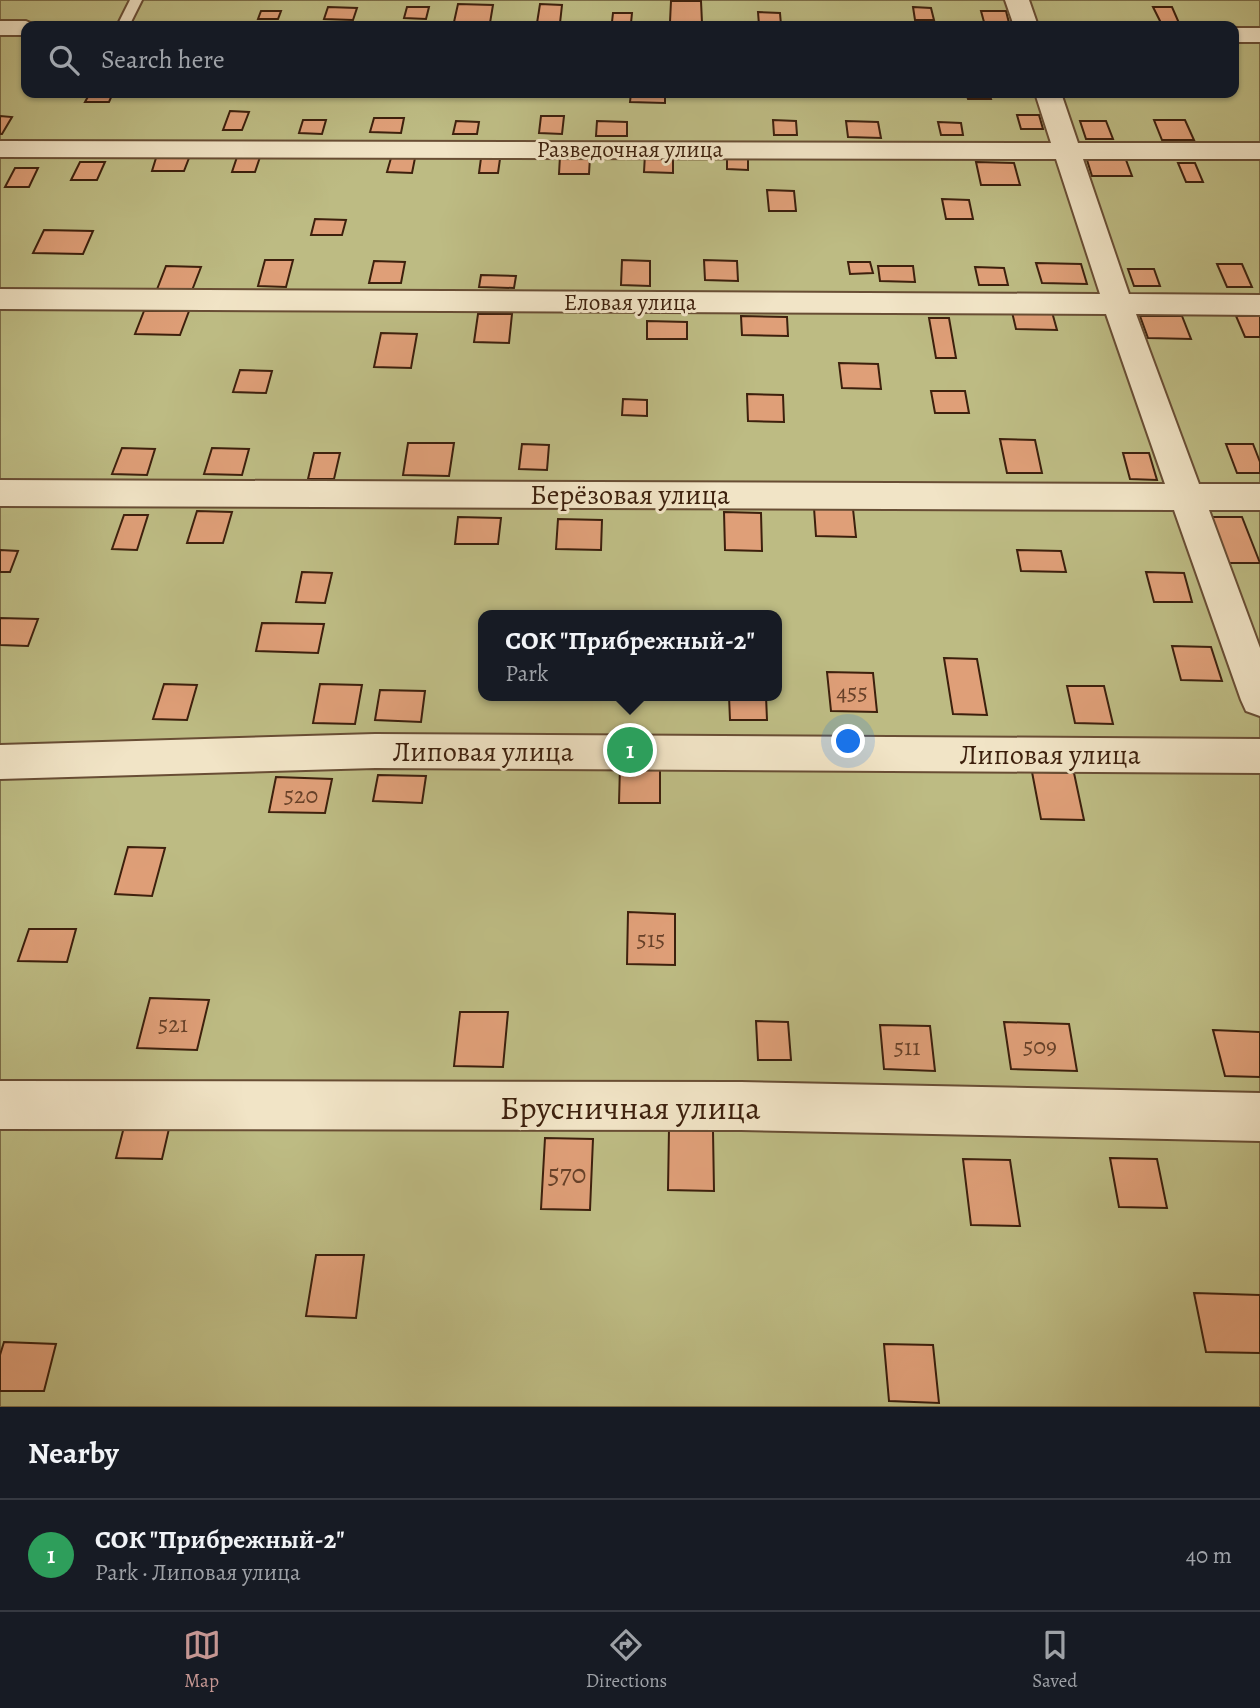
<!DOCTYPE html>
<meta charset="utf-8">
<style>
:root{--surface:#171b24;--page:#242831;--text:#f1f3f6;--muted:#9ea1a6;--line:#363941;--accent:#c59692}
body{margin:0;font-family:Alegreya,serif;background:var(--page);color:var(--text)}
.you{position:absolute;left:849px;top:742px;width:24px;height:24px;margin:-18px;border:5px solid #fff;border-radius:50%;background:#1a73e8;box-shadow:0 0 0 10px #1a73e833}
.badge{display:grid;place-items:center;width:46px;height:46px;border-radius:50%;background:var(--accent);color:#fff;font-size:23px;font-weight:700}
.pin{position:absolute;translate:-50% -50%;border:4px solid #fff;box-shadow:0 2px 7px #0006}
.popup{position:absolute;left:478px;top:610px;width:304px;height:91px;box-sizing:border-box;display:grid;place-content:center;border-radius:14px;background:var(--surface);filter:drop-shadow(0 2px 5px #0005);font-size:23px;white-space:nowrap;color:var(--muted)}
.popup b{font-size:26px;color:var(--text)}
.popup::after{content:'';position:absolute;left:50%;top:100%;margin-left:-14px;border:14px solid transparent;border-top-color:var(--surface)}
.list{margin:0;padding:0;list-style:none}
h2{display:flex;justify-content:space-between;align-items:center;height:91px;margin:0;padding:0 28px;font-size:30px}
h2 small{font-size:23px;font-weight:400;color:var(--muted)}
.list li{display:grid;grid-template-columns:46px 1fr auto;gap:21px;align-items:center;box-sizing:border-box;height:112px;padding:0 28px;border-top:2px solid var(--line)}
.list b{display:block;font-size:26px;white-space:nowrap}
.list p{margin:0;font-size:23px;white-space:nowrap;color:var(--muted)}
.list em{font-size:23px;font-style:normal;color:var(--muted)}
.icon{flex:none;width:38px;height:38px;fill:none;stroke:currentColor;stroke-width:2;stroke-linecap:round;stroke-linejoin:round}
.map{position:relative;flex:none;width:1260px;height:1407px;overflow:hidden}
.search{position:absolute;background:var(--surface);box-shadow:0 2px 5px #0004;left:21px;right:21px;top:21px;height:77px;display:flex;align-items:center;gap:18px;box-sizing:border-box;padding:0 24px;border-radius:14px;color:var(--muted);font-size:26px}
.sheet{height:203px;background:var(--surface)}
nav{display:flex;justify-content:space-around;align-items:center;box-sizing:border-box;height:98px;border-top:2px solid var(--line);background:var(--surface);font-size:19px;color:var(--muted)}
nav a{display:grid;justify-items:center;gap:4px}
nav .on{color:var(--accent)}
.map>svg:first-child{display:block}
.green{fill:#bdbb83;stroke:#7d6e48;stroke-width:2;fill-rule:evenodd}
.building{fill:#df9f78;stroke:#3d200d;stroke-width:2}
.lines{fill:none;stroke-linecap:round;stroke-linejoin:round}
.service-casing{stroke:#684d34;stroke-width:4}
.minor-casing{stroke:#684d34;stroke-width:4}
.service{fill:#f1e4c6;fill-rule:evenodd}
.minor{fill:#f1e4c6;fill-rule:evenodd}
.labels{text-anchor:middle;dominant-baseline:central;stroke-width:6;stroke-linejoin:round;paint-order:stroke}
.far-street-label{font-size:23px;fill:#3d200d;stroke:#f1e4c6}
.number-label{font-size:24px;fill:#664028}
.street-label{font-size:28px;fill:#3d200d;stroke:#f1e4c6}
.near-number-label{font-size:28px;fill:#664028}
.near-street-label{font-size:33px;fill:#3d200d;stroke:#f1e4c6}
</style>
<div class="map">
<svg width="1260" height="1407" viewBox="0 0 1260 1407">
<rect width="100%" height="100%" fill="#e9d5a7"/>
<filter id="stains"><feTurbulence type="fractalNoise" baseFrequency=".00286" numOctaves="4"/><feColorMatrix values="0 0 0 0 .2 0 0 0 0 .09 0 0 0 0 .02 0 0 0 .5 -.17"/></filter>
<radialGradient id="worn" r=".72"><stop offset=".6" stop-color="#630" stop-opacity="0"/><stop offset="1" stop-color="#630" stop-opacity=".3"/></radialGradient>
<path class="green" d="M 0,0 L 1260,0 L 1260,1407 L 0,1407 ZM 26,26 L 1234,26 L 1234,93 L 26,93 ZM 483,615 L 777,615 L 777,696 L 483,696 Z"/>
<path class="building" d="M 671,1 L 701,1 L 702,23 L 670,22 Z
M 458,4 L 493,5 L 490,23 L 454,22 Z
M 540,4 L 562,5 L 560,23 L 537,23 Z
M 328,7 L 357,8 L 353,20 L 324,19 Z
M 407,7 L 429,7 L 426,19 L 404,18 Z
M 913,7 L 931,8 L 934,20 L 915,20 Z
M 1153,7 L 1172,7 L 1179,23 L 1161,23 Z
M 261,11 L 281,11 L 278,19 L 258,19 Z
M 981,11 L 1006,11 L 1009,23 L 984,22 Z
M 758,12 L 780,13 L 781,25 L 759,25 Z
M 613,13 L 632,13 L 631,23 L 612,22 Z
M 90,93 L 113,93 L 109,102 L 85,102 Z
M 631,93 L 665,93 L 665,103 L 630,102 Z
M 966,93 L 989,93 L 991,99 L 968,99 Z
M 230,111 L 249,112 L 242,130 L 223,130 Z
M 1017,115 L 1039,115 L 1043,129 L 1021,129 Z
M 0,116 L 12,117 L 2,134 L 0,134 Z
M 541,116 L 564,116 L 562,134 L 539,133 Z
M 374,118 L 404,118 L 401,133 L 370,132 Z
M 303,120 L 326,120 L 322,134 L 299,133 Z
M 773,120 L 796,121 L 797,135 L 774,135 Z
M 1154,120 L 1185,120 L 1194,140 L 1162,140 Z
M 456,121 L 479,122 L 477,134 L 453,134 Z
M 597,121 L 627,122 L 627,136 L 596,136 Z
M 846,121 L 878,122 L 881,138 L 848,137 Z
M 1080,121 L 1106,121 L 1113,139 L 1086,139 Z
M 938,122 L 961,123 L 963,135 L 941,135 Z
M 727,153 L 748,154 L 748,170 L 727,169 Z
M 238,154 L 261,154 L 255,172 L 232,172 Z
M 645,154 L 673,154 L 673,173 L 644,172 Z
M 560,156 L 590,157 L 589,174 L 559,174 Z
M 156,158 L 189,158 L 184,171 L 152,171 Z
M 391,158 L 415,158 L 412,173 L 387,172 Z
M 481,158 L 500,159 L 498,173 L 479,173 Z
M 1087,160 L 1126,160 L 1132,176 L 1092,176 Z
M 80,162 L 105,162 L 97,180 L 71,180 Z
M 976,162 L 1014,163 L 1020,185 L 981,185 Z
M 1178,163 L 1195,163 L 1203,182 L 1186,182 Z
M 15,168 L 38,168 L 29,187 L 5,187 Z
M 767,190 L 794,191 L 796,211 L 769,211 Z
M 942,199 L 969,200 L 973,219 L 946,219 Z
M 315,219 L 346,220 L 342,235 L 311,235 Z
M 44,230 L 93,231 L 83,254 L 33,253 Z
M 265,260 L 293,260 L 286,287 L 258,286 Z
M 622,260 L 650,261 L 650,286 L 621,285 Z
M 704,260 L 737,261 L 738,281 L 705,280 Z
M 374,261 L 405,262 L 401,283 L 369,283 Z
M 848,262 L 870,262 L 873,273 L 850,274 Z
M 1036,263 L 1081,264 L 1087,284 L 1042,283 Z
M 1217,264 L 1242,264 L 1252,287 L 1227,287 Z
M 166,266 L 201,267 L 191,293 L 156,292 Z
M 878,266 L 913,266 L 915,282 L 880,281 Z
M 975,267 L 1004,268 L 1008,285 L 979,285 Z
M 1128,269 L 1154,269 L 1160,286 L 1134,286 Z
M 481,275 L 516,276 L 514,288 L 479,287 Z
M 144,311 L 189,311 L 180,335 L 135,334 Z
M 1012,312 L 1052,312 L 1057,330 L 1016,329 Z
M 478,314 L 512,314 L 509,343 L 474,342 Z
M 741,316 L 787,317 L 788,336 L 742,335 Z
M 1140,316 L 1182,316 L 1191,339 L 1148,338 Z
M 1236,316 L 1260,316 L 1260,337 L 1245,337 Z
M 929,318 L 949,318 L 956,358 L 936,358 Z
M 647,321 L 687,322 L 687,339 L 647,339 Z
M 381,333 L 417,334 L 411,368 L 374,367 Z
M 839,363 L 878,364 L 881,389 L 842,388 Z
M 240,370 L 272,371 L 266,393 L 233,392 Z
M 931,391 L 965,391 L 969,413 L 935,413 Z
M 747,394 L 783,395 L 784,422 L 748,421 Z
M 623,399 L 647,400 L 647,416 L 622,415 Z
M 1000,439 L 1035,440 L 1042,473 L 1007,473 Z
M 408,443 L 454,443 L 449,476 L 403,475 Z
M 522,444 L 549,445 L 547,470 L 519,469 Z
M 1226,444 L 1253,444 L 1260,462 L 1260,473 L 1237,473 Z
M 122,448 L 155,449 L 147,475 L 112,474 Z
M 212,448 L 249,449 L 242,475 L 204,474 Z
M 314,453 L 340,453 L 334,479 L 308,479 Z
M 1123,453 L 1149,453 L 1157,480 L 1130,479 Z
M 814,508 L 853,509 L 856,537 L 816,536 Z
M 197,511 L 232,512 L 223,543 L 187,543 Z
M 724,512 L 761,513 L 762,551 L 725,550 Z
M 124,515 L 148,515 L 137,550 L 112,549 Z
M 458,517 L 501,518 L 498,544 L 455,544 Z
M 1211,517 L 1242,517 L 1260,563 L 1227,563 Z
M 558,519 L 602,520 L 601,550 L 556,549 Z
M 0,550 L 18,551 L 10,572 L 0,572 Z
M 1017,550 L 1061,551 L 1066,572 L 1021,571 Z
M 302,572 L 332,573 L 325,603 L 296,602 Z
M 1146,572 L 1184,573 L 1192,602 L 1154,602 Z
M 0,618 L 38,619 L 28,646 L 0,645 Z
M 262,623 L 324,624 L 318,653 L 256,651 Z
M 1172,646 L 1211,647 L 1222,681 L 1181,680 Z
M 944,658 L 977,659 L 987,715 L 953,714 Z
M 827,672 L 873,673 L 877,712 L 831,711 Z
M 164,684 L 197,685 L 187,720 L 153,719 Z
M 320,684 L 362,685 L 355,724 L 313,723 Z
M 1067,686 L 1104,686 L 1113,724 L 1075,723 Z
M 380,690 L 425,691 L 421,722 L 375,720 Z
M 729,696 L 766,696 L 767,720 L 730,720 Z
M 620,766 L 660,767 L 660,803 L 619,803 Z
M 1032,772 L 1074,773 L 1084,820 L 1041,819 Z
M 378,775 L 426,776 L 422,803 L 373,801 Z
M 276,777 L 332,779 L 325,813 L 269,812 Z
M 128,847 L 165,848 L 152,896 L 115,894 Z
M 628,912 L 675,914 L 675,965 L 627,964 Z
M 29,929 L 76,929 L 67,962 L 18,961 Z
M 150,998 L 209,1000 L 197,1050 L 137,1048 Z
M 460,1012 L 508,1012 L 503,1067 L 454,1066 Z
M 756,1021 L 788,1022 L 791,1060 L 758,1060 Z
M 1004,1022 L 1069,1024 L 1077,1071 L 1011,1069 Z
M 880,1025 L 930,1026 L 935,1071 L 884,1069 Z
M 1213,1030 L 1260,1032 L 1260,1077 L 1225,1076 Z
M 126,1119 L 171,1120 L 162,1159 L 116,1158 Z
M 669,1129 L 713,1131 L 714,1191 L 668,1190 Z
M 545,1138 L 593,1139 L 590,1210 L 541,1209 Z
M 1110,1158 L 1157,1159 L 1167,1208 L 1119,1207 Z
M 963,1159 L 1010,1160 L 1020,1226 L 971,1225 Z
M 316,1255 L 364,1255 L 356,1318 L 306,1316 Z
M 1194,1293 L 1260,1295 L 1260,1353 L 1206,1352 Z
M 4,1342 L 56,1344 L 44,1391 L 0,1391 L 0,1355 Z
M 884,1344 L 933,1345 L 939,1403 L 889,1401 Z"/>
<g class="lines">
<defs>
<path id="service" d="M 130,0 L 142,0 L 129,26 L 117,26 Z"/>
<path id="minor" d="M 1005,0 L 1029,0 L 1038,26 L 1014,26 Z
M 0,21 L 26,21 L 37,26 L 26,26 L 26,35 L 0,35 Z
M 1234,28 L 1260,28 L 1260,42 L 1234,42 Z
M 1035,93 L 1061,93 L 1078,143 L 1260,143 L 1260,159 L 1083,159 L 1129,294 L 1260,295 L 1260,315 L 1136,314 L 1199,484 L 1260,484 L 1260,510 L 1209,510 L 1260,648 L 1260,716 L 1246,711 L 1241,700 L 1174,510 L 0,506 L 0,480 L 1165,484 L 1106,314 L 0,309 L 0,289 L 1100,294 L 1056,159 L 0,157 L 0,141 L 1051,143 Z
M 375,734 L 1260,739 L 1260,773 L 375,768 L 0,779 L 0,745 Z
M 0,1081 L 741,1082 L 1260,1093 L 1260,1141 L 741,1130 L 0,1129 Z"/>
</defs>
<use href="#service" class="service-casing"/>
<use href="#minor" class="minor-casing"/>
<use href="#service" class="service"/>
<use href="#minor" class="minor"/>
</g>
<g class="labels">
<g class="far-street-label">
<text x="630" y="149">Разведочная улица</text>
<text x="630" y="302">Еловая улица</text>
</g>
<g class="number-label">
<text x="852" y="692">455</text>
<text x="301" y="795">520</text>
<text x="651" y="939">515</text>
<text x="173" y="1024">521</text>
<text x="1040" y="1046">509</text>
<text x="907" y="1047">511</text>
</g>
<g class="street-label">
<text x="630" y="495">Берёзовая улица</text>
<text x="483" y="752">Липовая улица</text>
<text x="1050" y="755">Липовая улица</text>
</g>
<g class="near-number-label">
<text x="567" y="1174">570</text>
</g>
<g class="near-street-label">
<text x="630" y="1107">Брусничная улица</text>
</g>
</g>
<rect width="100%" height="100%" filter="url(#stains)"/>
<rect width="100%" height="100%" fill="url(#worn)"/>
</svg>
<div class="you"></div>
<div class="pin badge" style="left:630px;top:750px;background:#2e9e5b">1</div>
<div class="popup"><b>СОК &quot;Прибрежный-2&quot;</b>Park</div>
<div class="search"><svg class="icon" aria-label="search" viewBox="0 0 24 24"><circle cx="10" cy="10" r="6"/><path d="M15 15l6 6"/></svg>Search here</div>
</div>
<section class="sheet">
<h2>Nearby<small></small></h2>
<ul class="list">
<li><span class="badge" style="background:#2e9e5b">1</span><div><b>СОК &quot;Прибрежный-2&quot;</b><p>Park · Липовая улица</p></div><em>40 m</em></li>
</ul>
</section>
<nav>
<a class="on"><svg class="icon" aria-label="map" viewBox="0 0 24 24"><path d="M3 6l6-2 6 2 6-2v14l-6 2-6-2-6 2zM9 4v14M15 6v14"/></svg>Map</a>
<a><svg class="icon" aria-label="directions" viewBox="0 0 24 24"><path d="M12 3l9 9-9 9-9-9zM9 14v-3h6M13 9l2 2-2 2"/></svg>Directions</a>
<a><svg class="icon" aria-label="saved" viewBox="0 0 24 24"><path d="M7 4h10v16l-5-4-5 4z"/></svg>Saved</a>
</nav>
